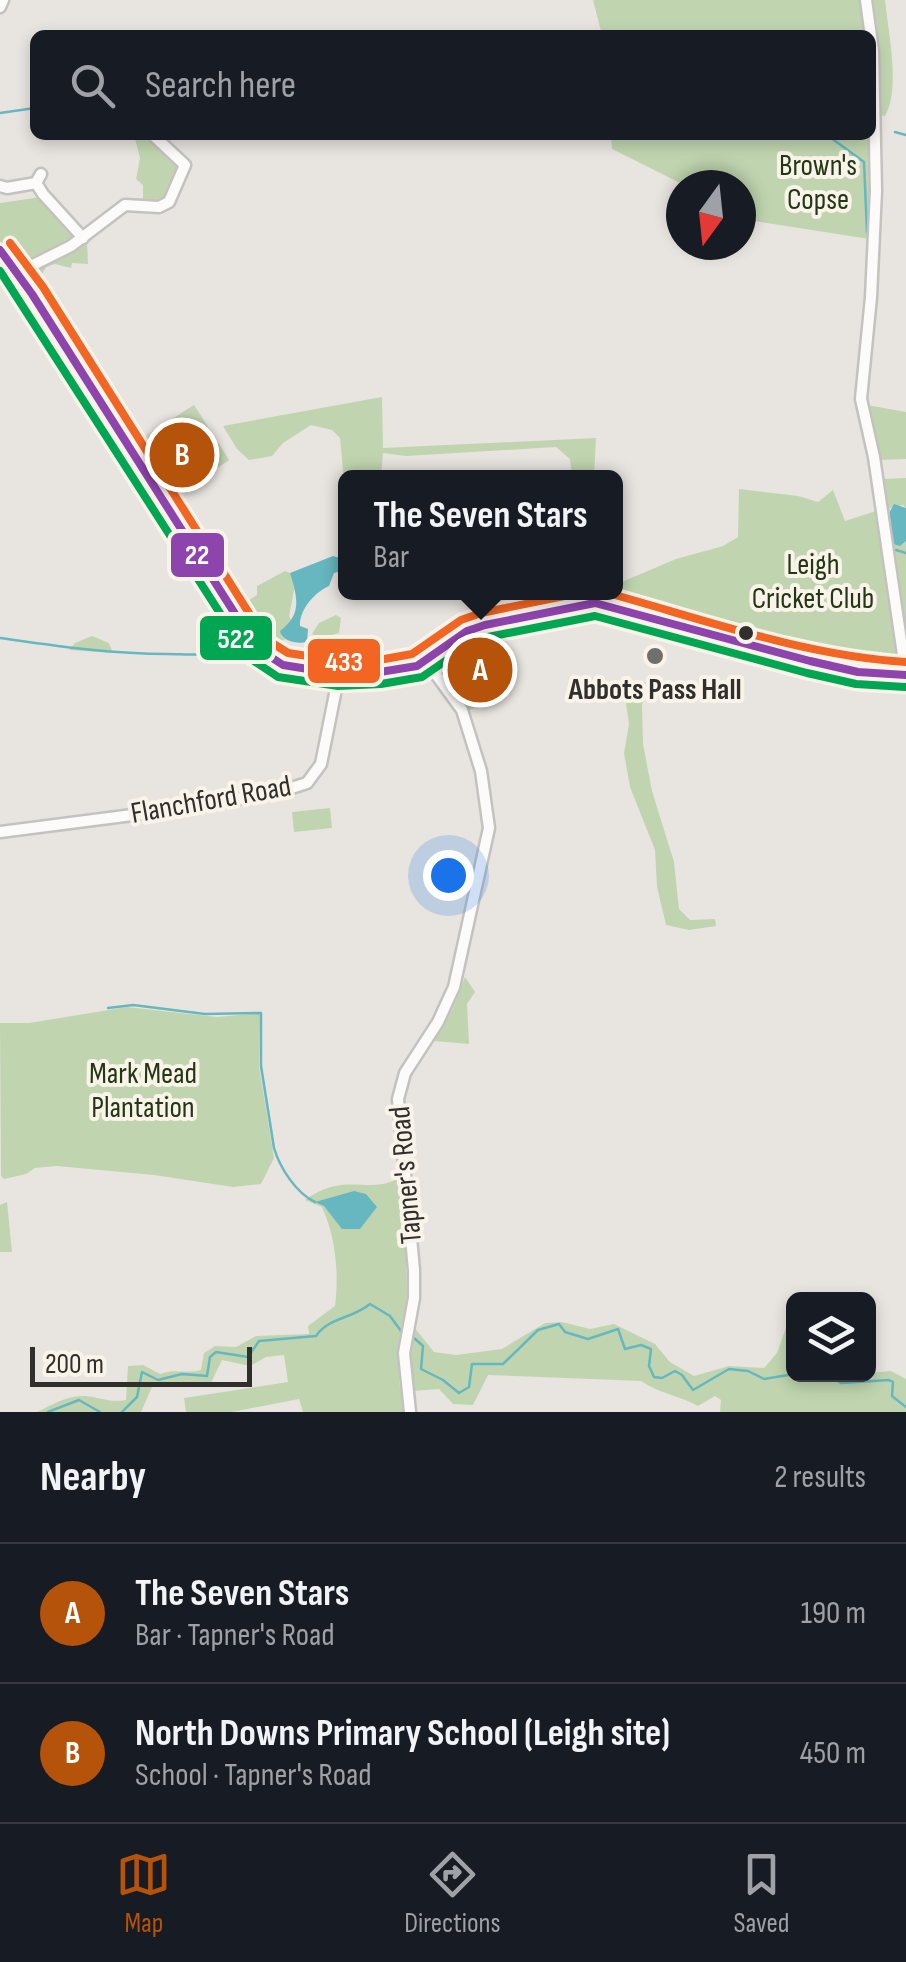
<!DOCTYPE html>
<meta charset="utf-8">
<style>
:root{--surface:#171b24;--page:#20242c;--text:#f1f3f6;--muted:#9ea1a6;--line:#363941;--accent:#b45309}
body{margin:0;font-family:"Sofia Sans Condensed",sans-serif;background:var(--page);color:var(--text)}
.controls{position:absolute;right:30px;bottom:30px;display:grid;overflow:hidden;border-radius:15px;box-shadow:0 5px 15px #0003}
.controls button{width:90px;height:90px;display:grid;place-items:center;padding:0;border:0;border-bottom:2px solid var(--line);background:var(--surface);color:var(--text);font:50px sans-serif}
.compass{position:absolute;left:666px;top:170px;width:90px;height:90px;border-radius:50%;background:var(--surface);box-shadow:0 5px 15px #0003;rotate:195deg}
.scale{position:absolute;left:30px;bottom:25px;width:222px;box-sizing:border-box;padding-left:10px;border:5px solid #312f2c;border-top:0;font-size:28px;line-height:35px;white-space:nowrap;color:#312f2c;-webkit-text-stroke:8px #f9f3ea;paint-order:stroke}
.you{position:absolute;left:448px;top:875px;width:35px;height:35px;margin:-25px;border:8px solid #fff;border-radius:50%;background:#1a73e8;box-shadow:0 0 0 15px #1a73e833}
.badge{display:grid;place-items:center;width:65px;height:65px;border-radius:50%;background:var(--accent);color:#fff;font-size:32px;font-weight:700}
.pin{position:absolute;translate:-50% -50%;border:5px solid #fff;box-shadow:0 2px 10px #0006}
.popup{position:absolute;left:338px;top:470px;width:285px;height:130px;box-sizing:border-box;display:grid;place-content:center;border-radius:15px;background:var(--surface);filter:drop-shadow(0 2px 8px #0005);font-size:32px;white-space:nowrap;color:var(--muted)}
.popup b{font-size:38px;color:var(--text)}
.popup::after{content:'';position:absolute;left:50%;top:100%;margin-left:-20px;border:20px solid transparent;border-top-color:var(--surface)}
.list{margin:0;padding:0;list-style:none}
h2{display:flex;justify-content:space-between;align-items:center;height:130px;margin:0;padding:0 40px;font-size:42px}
h2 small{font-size:32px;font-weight:400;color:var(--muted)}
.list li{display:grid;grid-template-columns:65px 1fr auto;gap:30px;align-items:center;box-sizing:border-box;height:140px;padding:0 40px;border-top:2px solid var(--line)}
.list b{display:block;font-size:38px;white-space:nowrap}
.list p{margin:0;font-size:32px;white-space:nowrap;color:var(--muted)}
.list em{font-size:32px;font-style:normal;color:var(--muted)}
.icon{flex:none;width:55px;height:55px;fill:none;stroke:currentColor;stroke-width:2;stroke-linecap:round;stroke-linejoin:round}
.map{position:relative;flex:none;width:906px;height:1412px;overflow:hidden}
.search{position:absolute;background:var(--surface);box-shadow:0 5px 15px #0003;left:30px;right:30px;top:30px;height:110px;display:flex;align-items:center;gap:25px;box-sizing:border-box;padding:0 35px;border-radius:15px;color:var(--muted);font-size:38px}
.sheet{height:410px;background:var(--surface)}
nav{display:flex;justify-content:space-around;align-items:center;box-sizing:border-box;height:140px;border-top:2px solid var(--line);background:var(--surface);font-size:28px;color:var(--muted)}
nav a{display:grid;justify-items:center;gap:5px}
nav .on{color:var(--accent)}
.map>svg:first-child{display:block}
.built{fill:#ddd6cd}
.green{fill:#c0d5af}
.water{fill:#66b7c0}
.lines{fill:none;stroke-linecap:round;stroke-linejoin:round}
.stream{stroke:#66b7c0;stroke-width:2.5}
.minor-casing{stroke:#c4c2bf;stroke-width:15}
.minor{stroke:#fcfbfa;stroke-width:10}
.bus-1-casing{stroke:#f9f3ea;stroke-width:15}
.bus-2-casing{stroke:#f9f3ea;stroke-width:15}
.bus-3-casing{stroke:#f9f3ea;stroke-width:15}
.bus-1{stroke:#8e44ad;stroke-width:8}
.bus-2{stroke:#00a651;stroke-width:8}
.bus-3{stroke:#f26522;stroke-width:8}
.bus-dot{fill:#312f2c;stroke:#f9f3ea;stroke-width:4}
.poi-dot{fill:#716f6b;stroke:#f9f3ea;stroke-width:4}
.labels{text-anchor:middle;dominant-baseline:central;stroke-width:8;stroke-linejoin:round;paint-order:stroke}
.park-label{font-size:30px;fill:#223714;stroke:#f9f3ea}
.poi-label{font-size:30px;font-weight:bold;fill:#312f2c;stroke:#f9f3ea}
.street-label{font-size:30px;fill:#312f2c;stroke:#f9f3ea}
.line-badge{stroke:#f9f3ea;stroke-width:4}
.badge-label{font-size:28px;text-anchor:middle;font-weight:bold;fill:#fff}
</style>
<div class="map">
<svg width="906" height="1412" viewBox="0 0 906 1412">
<rect width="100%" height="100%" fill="#e8e5e0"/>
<path class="built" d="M 194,405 L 229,460 L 169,501 L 131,445 Z"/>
<path class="green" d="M 593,0 L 861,0 L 868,35 L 602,35 Z
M 870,0 L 885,0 C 888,31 901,89 885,116 L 880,115 L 877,110 L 877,45 Z
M 134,135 L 147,135 L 181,167 L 169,196 L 161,204 L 143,203 L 143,185 L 136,179 L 140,158 Z
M 611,135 L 869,135 L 869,239 L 741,219 L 741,185 L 684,185 L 612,149 Z
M 41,197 L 71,229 L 72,239 L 21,265 L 0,241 L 0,203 Z
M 87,241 L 88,264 L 72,263 L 71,268 L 55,264 L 46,267 L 40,278 L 45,285 L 35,291 L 28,279 L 30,271 Z
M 382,397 L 383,448 L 596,438 L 594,477 L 572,477 L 570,459 L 556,447 L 406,456 L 383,453 L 381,477 L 345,478 L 345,491 L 340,438 L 332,430 L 311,425 L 283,443 L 272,456 L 249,460 L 237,449 L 223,426 Z
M 194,405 L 229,460 L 169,501 L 135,451 L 149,446 L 158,460 L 164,457 L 175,473 L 189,470 L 161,426 Z
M 867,405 L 906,412 L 906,459 L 880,460 Z
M 906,478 L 906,508 L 903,505 L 890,508 L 889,513 L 883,479 Z
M 739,489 L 798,496 L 818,502 L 833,490 L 845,521 L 876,511 L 898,663 L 894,668 C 847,672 775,642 727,630 C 691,621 657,613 622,601 L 622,592 L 617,584 L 676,559 L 723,546 L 738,537 Z
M 906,541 L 906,631 L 893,544 L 900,546 Z
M 285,571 L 290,573 L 295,585 L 289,616 L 292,622 L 281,636 L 285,639 L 270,650 L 240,615 L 241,605 L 257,595 L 257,586 Z
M 336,615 L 341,618 L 339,633 L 320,638 L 312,634 L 319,623 Z
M 478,633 L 476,648 L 451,666 L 438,668 C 441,652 463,638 478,633 Z
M 92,636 L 109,643 L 113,653 L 69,650 L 75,643 Z
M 466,675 L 488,701 L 468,711 L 452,686 Z
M 630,682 L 654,682 L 642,704 L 643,744 L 652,791 L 674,862 L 679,909 L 690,920 L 715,919 L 716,926 L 689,930 L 666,925 L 657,887 L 655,850 L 630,787 L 624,753 L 629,724 L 625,696 Z
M 330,808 L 332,828 L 294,832 L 292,812 Z
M 465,977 L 475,992 L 467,1004 L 469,1044 L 434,1041 L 452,1010 Z
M 127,1007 L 217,1017 L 258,1013 L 260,1015 L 259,1066 L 274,1158 L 261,1184 L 233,1187 L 154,1175 L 57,1166 L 35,1168 L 26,1174 L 4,1179 L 1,1176 L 0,1023 L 29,1023 Z
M 397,1179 L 405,1223 L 407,1297 L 399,1347 L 399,1381 L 404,1412 L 303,1412 L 299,1399 L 232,1412 L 186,1412 L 184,1398 L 288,1382 L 284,1355 L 266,1357 L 250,1366 L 222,1360 L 209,1387 L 152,1387 L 141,1412 L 37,1412 C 52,1405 67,1395 85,1396 C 100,1397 109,1403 126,1400 L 128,1366 L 143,1365 L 160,1374 C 175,1368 186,1374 201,1370 L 204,1353 L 215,1346 L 236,1347 L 256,1336 L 309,1334 L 308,1326 L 335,1306 C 339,1273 336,1238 322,1207 L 305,1200 C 346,1171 365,1195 397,1179 Z
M 7,1202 L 12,1252 L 0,1252 L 0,1205 Z
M 791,1314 L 794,1316 L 794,1374 L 835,1376 L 891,1371 L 906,1379 L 906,1412 L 720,1412 L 721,1400 L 715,1396 L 698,1406 C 678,1395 660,1394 641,1381 L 488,1375 L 473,1405 L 453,1404 L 439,1389 L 412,1391 L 407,1354 L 414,1327 L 434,1352 L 456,1355 L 502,1349 L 545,1323 L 562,1322 L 590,1329 L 614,1324 L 655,1344 L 670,1362 L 694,1376 L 729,1366 L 764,1368 L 777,1353 Z"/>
<path class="water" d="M 894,504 L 906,508 L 906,541 L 900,546 L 893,544 L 889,513 Z
M 333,556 L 343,559 L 345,565 L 341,571 L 334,573 L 329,586 C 315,592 299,610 300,626 L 308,629 L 307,642 C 298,644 282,642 280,631 C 303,614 297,596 290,573 Z
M 354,1191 L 366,1194 L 377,1207 L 360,1229 L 342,1229 L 324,1206 L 315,1202 Z"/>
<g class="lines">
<path class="stream" d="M 0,113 L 35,108
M 895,132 L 906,135
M 827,135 L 864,162 L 867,232
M 896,550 L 906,553
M 0,638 C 57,646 110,654 167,654 C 187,654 204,657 222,649
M 108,1008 L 133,1005 L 205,1014 L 261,1013 L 261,1066 L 274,1148 C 280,1168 296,1193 315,1202
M 414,1338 L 423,1346 L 421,1369 L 443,1380 L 459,1393 L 469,1387 L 472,1364 L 503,1364 L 538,1330 L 559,1324 L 565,1332 L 588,1339 L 618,1329 L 625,1349 L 641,1345 L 651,1349 L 649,1366 L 654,1377 L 662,1378 L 675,1371 L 682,1375 L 693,1390 L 729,1369 L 748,1371 L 764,1379 L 794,1374
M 825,1374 L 841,1383 L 889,1380 L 893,1382 L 892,1396 L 906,1407
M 48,1412 L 79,1400 L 100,1412
M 122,1412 L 137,1397 L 142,1372 L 158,1380 L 182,1374 L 207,1376 L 210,1357 L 216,1352 L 248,1357 L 259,1341 L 316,1336 C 329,1317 352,1319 370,1304 L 390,1316 L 401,1331"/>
<defs>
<path id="minor" d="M 866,0 L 873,51 L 876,191 L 871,297 L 861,399 L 874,457 L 906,675
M 0,7 L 3,0
M 36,183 L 43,194 L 83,238
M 0,186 L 7,188 L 36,183 L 41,174
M 0,250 L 32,294 L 244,628 L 260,650 L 283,665 L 339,674 L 380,672 L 417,666 L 467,631 L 485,625 L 595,603 L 810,661 L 858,672 L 906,675
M 17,273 L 71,246 L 125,205 L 159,207 L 169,202 L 185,165 L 153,135
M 0,832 L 179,809 L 279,792 L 307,783 L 321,764 L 339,674
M 410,1412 L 404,1353 L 414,1298 L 414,1270 L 398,1099 L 405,1073 L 438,1022 L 454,987 L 489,828 L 481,771 L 462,710 L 427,662"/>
</defs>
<use href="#minor" class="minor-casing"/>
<use href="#minor" class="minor"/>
<defs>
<path id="bus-1" d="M 0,250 L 32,294 L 244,628 L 260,650 L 283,665 L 339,674 L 380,672 L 417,666 L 467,631 L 485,625 L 595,603 L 810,661 L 858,672 L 906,675"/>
<path id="bus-2" d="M 0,271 L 234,635 L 251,659 L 278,677 L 338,686 L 381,684 L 422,677 L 473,642 L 488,637 L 595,616 L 807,673 L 856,684 L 905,687"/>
<path id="bus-3" d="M 10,243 L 43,287 L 254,621 L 269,641 L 288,653 L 340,661 L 379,660 L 412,654 L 461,620 L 481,613 L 584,592
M 604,592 C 703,619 804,656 906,662"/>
</defs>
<use href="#bus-1" class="bus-1-casing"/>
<use href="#bus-2" class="bus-2-casing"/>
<use href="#bus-3" class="bus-3-casing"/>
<use href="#bus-1" class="bus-1"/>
<use href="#bus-2" class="bus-2"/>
<use href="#bus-3" class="bus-3"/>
</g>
<circle class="bus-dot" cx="746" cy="633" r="9"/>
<circle class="poi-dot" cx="655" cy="656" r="10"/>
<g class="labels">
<g class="park-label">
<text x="818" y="166">Brown's<tspan x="818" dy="34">Copse</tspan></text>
<text x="813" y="565">Leigh<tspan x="813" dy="34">Cricket Club</tspan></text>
<text x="143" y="1074">Mark Mead<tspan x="143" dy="34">Plantation</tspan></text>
</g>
<g class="poi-label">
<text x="655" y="690">Abbots Pass Hall</text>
</g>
<g class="street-label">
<text transform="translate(211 800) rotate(-10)">Flanchford Road</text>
<text transform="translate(406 1175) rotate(-95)">Tapner's Road</text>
</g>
</g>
<g class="line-badge">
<rect x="169" y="531" width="57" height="48" rx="10" fill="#8e44ad"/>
<rect x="198" y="614" width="76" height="48" rx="10" fill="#00a651"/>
<rect x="306" y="637" width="76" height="48" rx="10" fill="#f26522"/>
</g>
<g class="badge-label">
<text x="197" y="564">22</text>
<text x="236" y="648">522</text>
<text x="344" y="671">433</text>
</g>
</svg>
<div class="controls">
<button><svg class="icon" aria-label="layers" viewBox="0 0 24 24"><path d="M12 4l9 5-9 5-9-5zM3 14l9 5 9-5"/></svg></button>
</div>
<svg class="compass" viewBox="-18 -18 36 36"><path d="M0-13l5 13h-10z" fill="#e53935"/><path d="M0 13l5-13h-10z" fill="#9ea1a6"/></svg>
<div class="scale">200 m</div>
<div class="you"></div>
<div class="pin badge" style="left:480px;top:670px">A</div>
<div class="popup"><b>The Seven Stars</b>Bar</div>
<div class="pin badge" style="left:182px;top:455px">B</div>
<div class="search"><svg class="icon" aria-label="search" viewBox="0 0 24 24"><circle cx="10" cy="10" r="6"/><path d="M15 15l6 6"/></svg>Search here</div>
</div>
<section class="sheet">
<h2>Nearby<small>2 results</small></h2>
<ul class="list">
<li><span class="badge">A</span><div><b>The Seven Stars</b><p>Bar · Tapner's Road</p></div><em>190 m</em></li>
<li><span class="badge">B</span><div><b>North Downs Primary School (Leigh site)</b><p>School · Tapner's Road</p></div><em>450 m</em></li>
</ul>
</section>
<nav>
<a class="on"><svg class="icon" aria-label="map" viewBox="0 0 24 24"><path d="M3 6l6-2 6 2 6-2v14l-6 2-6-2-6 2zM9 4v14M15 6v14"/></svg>Map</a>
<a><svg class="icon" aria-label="directions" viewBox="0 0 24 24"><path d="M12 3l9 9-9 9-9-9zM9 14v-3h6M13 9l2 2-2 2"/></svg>Directions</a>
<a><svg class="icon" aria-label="saved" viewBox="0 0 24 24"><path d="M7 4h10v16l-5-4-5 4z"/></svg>Saved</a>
</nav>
